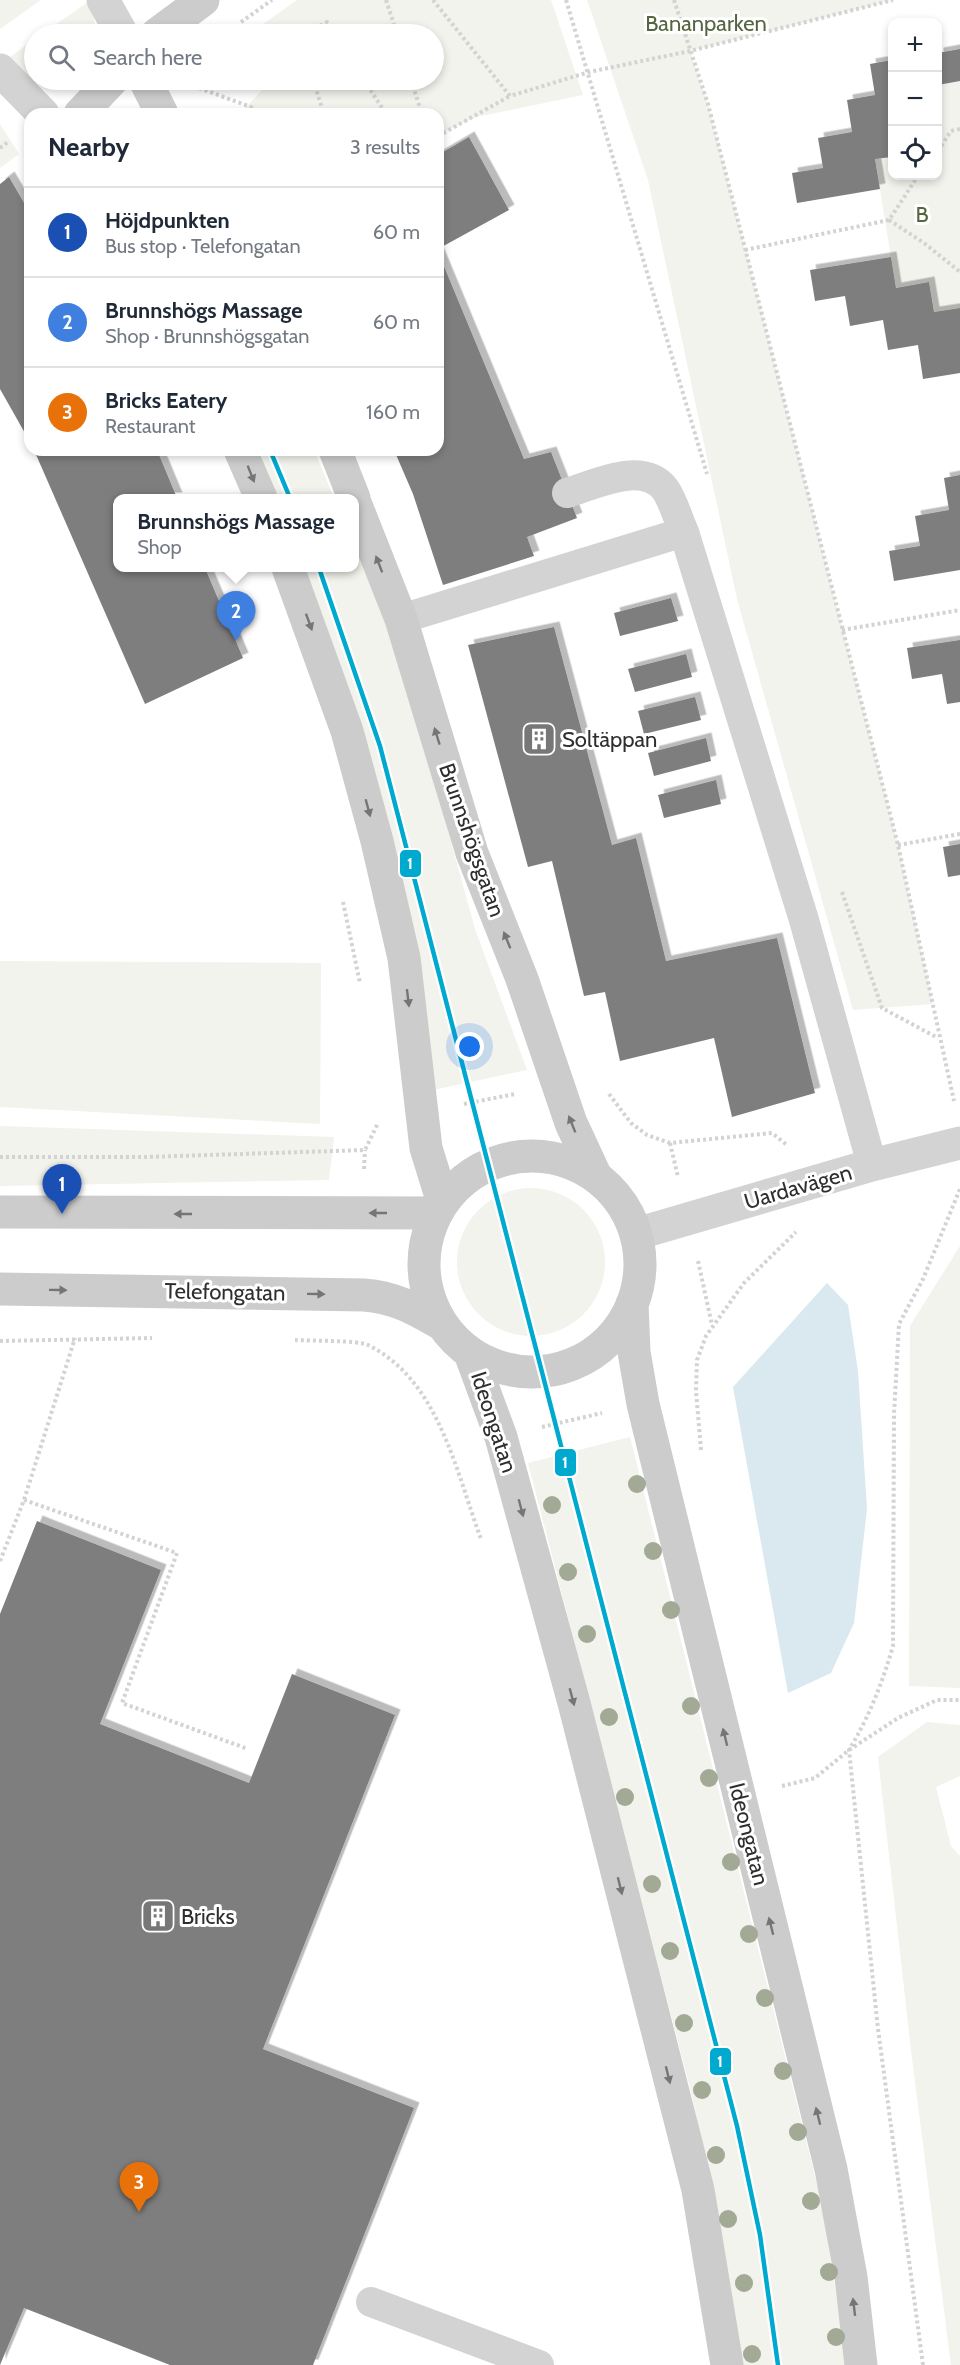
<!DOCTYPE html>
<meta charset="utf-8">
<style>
:root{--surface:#fff;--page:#f2f2f3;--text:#1f2937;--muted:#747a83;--line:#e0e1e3;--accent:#777}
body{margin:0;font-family:Cabin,sans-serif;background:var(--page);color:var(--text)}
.controls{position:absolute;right:18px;top:18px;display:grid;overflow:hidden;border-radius:12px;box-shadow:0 3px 9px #0003}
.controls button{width:54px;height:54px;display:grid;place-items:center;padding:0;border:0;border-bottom:2px solid var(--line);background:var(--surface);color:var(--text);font:30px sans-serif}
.you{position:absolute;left:470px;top:1047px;width:21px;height:21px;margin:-15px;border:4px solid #fff;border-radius:50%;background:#1a73e8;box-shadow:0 0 0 9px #1a73e833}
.badge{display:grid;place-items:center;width:39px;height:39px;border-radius:50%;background:var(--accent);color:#fff;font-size:20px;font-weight:700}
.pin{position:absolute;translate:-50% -50px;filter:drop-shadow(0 2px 3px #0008)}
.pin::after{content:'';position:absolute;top:32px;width:21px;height:18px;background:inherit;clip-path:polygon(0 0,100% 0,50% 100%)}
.popup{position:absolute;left:113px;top:494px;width:246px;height:78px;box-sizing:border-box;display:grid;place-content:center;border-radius:12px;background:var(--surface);filter:drop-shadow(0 2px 4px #0005);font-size:20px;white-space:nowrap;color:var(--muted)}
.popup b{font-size:22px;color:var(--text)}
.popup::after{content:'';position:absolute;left:50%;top:100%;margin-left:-12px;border:12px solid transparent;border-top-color:var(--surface)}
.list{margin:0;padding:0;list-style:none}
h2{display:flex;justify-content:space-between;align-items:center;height:78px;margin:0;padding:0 24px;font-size:26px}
h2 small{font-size:20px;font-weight:400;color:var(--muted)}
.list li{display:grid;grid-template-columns:39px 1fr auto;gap:18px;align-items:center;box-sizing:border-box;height:90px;padding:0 24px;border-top:2px solid var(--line)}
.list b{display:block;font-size:22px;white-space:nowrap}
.list p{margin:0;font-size:20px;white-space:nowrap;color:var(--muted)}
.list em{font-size:20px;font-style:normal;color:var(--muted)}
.icon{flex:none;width:33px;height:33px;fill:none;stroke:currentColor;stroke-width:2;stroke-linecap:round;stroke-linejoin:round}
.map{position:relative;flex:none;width:960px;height:2365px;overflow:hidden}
.search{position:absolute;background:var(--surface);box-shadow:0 3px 9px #0003;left:24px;top:24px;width:420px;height:66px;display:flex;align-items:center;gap:15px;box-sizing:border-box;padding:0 21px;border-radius:33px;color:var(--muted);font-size:22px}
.panel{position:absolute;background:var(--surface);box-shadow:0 3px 9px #0003;left:24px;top:108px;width:420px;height:348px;border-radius:18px}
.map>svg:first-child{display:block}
.green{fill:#f1f3ec}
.water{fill:#dae9ef}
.building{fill:#7e7e7e;filter:url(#shadow)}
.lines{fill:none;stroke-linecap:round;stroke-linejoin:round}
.path{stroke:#d3d3d3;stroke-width:4;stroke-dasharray:3 3;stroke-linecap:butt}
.lane{stroke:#d3d3d3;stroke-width:30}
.street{stroke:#d3d3d3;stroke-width:33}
.secondary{stroke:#ccc;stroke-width:33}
.tram-1-casing{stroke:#fff;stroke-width:9}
.tram-1{stroke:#00a9ce;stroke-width:4.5}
.tree{fill:#a2aa95}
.oneway{fill:#757575}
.labels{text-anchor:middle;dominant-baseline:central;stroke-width:6;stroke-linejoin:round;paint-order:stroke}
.park-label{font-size:22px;fill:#55653f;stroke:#fff}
.poi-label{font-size:22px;fill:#2e2e2e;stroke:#fff;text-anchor:start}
.street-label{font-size:22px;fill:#2e2e2e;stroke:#fff}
.line-badge{stroke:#fff;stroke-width:2}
.badge-label{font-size:16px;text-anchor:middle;font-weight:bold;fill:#fff}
</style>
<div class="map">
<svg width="960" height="2365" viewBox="0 0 960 2365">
<defs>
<filter id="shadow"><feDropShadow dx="5.5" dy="-5.5" stdDeviation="0" flood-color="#0004"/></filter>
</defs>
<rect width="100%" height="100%" fill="#fff"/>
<path class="green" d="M 0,0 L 41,0 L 0,29 Z
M 297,0 L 551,0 L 583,95 L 476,117 L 438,135 L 438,114 L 240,114 L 261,91 L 259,80 L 434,80 L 434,34 L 249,34 Z
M 587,0 L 893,0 L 690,51 L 708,104 L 898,845 L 933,1004 L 853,1010 L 737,599 L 648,180 Z
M 88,2 L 94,17 L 95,34 L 42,34 Z
M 34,39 L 34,80 L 62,81 C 34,85 26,79 9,58 Z
M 960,81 L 960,308 L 934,312 L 929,283 L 896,288 L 875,159 L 892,157 L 892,176 L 938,176 L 938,85 Z
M 0,124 L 19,154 L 0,168 Z
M 255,450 L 314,450 L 334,498 L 276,498 Z
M 355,548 L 401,660 L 475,929 L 527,1070 L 433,1090 L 303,568 L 354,568 Z
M 0,961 L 321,963 L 320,1124 L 0,1107 Z
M 0,1126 L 334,1137 L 329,1180 L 0,1186 Z
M457 1262a74 74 0 1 1 148 0a74 74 0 1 1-148 0Z
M 960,1246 L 960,1688 L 909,1686 L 910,1326 Z
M 630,1437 L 821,2200 L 843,2336 L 845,2365 L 743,2365 L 720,2228 L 691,2092 L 528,1463 Z
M 927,1722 L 960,1725 L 960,1776 L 936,1787 L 951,1846 L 960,1856 L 960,2365 L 951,2365 L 911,2050 L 878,1757 Z"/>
<path class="water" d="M 827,1283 L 848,1305 L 858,1371 L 867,1509 L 854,1623 L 831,1673 L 788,1693 L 733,1387 Z"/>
<path class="building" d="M 960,49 L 960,81 L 938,85 L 938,53 Z
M 892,60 L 892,157 L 875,159 L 880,189 L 797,203 L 792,173 L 823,168 L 818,138 L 852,132 L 847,100 L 875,95 L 870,64 Z
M 469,137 L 509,210 L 438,249 L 438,155 Z
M 9,177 L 30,213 L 30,442 L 0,389 L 0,184 Z
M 438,252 L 524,459 L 551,452 L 577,518 L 527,537 L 534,556 L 443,585 L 413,494 L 394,450 L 438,450 Z
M 891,257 L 896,288 L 929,282 L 934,312 L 960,308 L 960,373 L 923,379 L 918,345 L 888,350 L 883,320 L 850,326 L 845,296 L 815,301 L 810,270 Z
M 34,450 L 157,450 L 177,498 L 118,498 L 118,568 L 205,568 L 243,658 L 145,704 Z
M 960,475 L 960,570 L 894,581 L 889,551 L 920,546 L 915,516 L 949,510 L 944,478 Z
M 671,598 L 678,621 L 620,636 L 614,613 Z
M 554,627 L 612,845 L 636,838 L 666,961 L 777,938 L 815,1093 L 732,1117 L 714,1038 L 620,1061 L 605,992 L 584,996 L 552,861 L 528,867 L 468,645 Z
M 960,640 L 960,702 L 947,704 L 942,674 L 912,679 L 907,648 Z
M 686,654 L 692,677 L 635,692 L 628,669 Z
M 695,697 L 701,720 L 644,734 L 638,711 Z
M 706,738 L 711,761 L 654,776 L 648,753 Z
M 716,780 L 721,804 L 664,818 L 658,795 Z
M 960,844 L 960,875 L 948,877 L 943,847 Z
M 37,1521 L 161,1570 L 100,1724 L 249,1783 L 292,1674 L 395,1715 L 263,2049 L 414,2108 L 313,2365 L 170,2365 L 24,2308 L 0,2365 L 0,1614 Z"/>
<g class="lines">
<path class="path" d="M 386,0 L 397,34
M 433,0 L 510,96 L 589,72 L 690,51 L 893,0
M 566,0 L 707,474
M 674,0 L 708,104 L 898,845 L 954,1101
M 241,22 L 272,0
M 304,34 L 327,22 L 336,34
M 313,80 L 324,114
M 364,80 L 386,114
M 411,80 L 422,114
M 199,88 L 251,107 L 256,114
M 438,136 L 510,96
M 0,148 L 9,141
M 938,151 L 951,131 L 960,129
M 889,220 L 924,243 L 960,272
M 745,250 L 889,220 L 918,176
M 842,630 L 960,610
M 898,845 L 960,834
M 842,892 L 882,1008 L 938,1038
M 343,902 L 360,983
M 609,1094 L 631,1123 L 647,1135 L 670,1143 L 772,1133 L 787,1145
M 464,1104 L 515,1094
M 670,1143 L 678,1177
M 0,1157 L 146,1157 L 365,1150 L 378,1123
M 364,1169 L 365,1150
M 698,1261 L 712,1325
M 295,1340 C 310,1341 357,1340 368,1345 C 439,1380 456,1472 481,1539
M 0,1341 L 152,1338
M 542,1427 L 602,1413
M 701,1450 L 696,1391 L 697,1360 L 706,1336 L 744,1283 L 796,1232
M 24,1500 L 177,1553 L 122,1703 L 248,1749
M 0,1561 L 24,1500 L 75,1338
M 782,1786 L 815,1778 L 849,1750 L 898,1718 L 937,1700 L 960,1700
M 923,2365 L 878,2029 L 849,1750 C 869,1717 882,1684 893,1646 L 894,1414 L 899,1324 L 923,1279 L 960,1189"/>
<path class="lane" d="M 567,493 C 594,485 642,460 665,489 C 673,500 678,519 684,532 L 804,920 L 872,1165
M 401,619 L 684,532
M 371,2302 L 539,2365"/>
<path class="street" d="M 103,0 L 122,34
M 0,70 L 43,114
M 636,1234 L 872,1165 L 960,1143"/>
<path class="secondary" d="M 157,34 L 203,0
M 145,80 L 162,114
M 80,114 L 112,80
M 240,450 L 261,498
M 335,450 L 354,498
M 354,500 L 401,619 L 472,853 L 522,979 L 571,1123 L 596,1177
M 288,568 L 347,731 L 377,841 L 404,958 L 426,1148 L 443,1203
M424 1264a108 108 0 1 1 216 0a108 108 0 1 1-216 0Z
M 0,1212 L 437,1213
M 0,1289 L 364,1295 C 395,1297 417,1310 443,1325
M 632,1304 L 634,1352 L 643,1404 L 831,2169 L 851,2277 L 861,2365
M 470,1353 L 501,1437 L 574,1703 L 698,2190 L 727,2365"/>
<defs>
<path id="tram-1" d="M 270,450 L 290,498
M 319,568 L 380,746 L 737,2126 L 760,2235 L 778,2365"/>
</defs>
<use href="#tram-1" class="tram-1-casing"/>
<use href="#tram-1" class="tram-1"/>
</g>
<g class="tree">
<circle cx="637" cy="1484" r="9"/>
<circle cx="552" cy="1505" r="9"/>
<circle cx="653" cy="1551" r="9"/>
<circle cx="568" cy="1572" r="9"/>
<circle cx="671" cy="1610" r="9"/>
<circle cx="587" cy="1634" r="9"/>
<circle cx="691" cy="1706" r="9"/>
<circle cx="609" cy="1717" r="9"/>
<circle cx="709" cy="1778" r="9"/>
<circle cx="625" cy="1797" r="9"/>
<circle cx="731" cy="1862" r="9"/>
<circle cx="652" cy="1884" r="9"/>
<circle cx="749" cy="1934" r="9"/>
<circle cx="670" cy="1951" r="9"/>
<circle cx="765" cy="1998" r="9"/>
<circle cx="684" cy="2023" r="9"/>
<circle cx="783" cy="2071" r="9"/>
<circle cx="702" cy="2090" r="9"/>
<circle cx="798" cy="2132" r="9"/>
<circle cx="716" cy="2155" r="9"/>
<circle cx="811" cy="2201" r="9"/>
<circle cx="728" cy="2219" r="9"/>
<circle cx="829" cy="2272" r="9"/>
<circle cx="744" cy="2283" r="9"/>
<circle cx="836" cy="2337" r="9"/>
<circle cx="752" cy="2354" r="9"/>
</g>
<defs><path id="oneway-solid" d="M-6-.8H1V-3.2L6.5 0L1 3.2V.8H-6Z" transform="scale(1.5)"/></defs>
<g class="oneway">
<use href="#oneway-solid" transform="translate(251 474) rotate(68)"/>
<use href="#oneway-solid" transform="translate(379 564) rotate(-111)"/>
<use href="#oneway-solid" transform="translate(309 622) rotate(70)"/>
<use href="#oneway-solid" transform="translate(437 736) rotate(-107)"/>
<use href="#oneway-solid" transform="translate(368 808) rotate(75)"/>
<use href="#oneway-solid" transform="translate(507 940) rotate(-112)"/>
<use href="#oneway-solid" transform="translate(408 998) rotate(83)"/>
<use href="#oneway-solid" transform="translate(572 1124) rotate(-112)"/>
<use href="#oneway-solid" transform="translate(378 1213) rotate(180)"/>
<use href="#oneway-solid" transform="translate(183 1214) rotate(-180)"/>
<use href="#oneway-solid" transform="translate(58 1290) rotate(1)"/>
<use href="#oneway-solid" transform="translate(316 1294) rotate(1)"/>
<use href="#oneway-solid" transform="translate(521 1508) rotate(75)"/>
<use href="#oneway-solid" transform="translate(572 1697) rotate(75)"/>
<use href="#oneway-solid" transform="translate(725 1737) rotate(-104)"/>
<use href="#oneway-solid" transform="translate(620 1886) rotate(76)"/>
<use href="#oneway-solid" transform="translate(771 1926) rotate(-104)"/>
<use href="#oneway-solid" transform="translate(668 2075) rotate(76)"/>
<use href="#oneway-solid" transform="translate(818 2116) rotate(-104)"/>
<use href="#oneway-solid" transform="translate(854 2307) rotate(-97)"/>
</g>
<defs>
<symbol id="building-square" viewBox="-11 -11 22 22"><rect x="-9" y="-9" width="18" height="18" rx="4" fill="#777" stroke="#fff"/><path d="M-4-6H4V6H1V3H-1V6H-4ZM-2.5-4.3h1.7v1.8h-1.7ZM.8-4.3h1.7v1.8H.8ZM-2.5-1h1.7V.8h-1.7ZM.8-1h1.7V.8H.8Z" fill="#fff"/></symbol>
</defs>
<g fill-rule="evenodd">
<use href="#building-square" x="520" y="720" width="38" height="38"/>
<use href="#building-square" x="139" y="1897" width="38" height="38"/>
</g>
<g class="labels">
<g class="park-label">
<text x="706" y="23">Bananparken</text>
<text x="922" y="214">B</text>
</g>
<g class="poi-label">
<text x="562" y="739">Soltäppan</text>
<text x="181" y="1916">Bricks</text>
</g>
<g class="street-label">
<text transform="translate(472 840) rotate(71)">Brunnshögsgatan</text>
<text transform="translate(798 1187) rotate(-16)">Uardavägen</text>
<text transform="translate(225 1292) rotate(1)">Telefongatan</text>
<text transform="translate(494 1422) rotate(72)">Ideongatan</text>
<text transform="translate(749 1834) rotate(76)">Ideongatan</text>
</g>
</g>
<g class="line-badge">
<rect x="399" y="849" width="23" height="29" rx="6" fill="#00a9ce"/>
<rect x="554" y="1448" width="23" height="29" rx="6" fill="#00a9ce"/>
<rect x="709" y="2047" width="23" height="29" rx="6" fill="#00a9ce"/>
</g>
<g class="badge-label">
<text x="410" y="869">1</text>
<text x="565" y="1468">1</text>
<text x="720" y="2067">1</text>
</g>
</svg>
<div class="controls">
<button>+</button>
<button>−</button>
<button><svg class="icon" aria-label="locate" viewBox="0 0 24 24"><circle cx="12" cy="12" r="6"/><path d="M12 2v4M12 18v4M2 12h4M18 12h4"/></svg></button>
</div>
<div class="you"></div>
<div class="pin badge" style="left:62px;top:1214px;background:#1a4fb4">1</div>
<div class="pin badge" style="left:236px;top:641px;background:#3f7fe0">2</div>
<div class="popup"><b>Brunnshögs Massage</b>Shop</div>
<div class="pin badge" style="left:139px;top:2212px;background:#e8710a">3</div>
<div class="search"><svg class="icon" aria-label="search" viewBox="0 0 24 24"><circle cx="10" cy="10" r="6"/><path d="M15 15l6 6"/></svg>Search here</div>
<section class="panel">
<h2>Nearby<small>3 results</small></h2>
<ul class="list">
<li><span class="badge" style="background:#1a4fb4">1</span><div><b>Höjdpunkten</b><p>Bus stop · Telefongatan</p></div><em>60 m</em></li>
<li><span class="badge" style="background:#3f7fe0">2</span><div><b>Brunnshögs Massage</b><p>Shop · Brunnshögsgatan</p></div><em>60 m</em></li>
<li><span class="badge" style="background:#e8710a">3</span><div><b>Bricks Eatery</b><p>Restaurant</p></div><em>160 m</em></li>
</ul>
</section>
</div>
